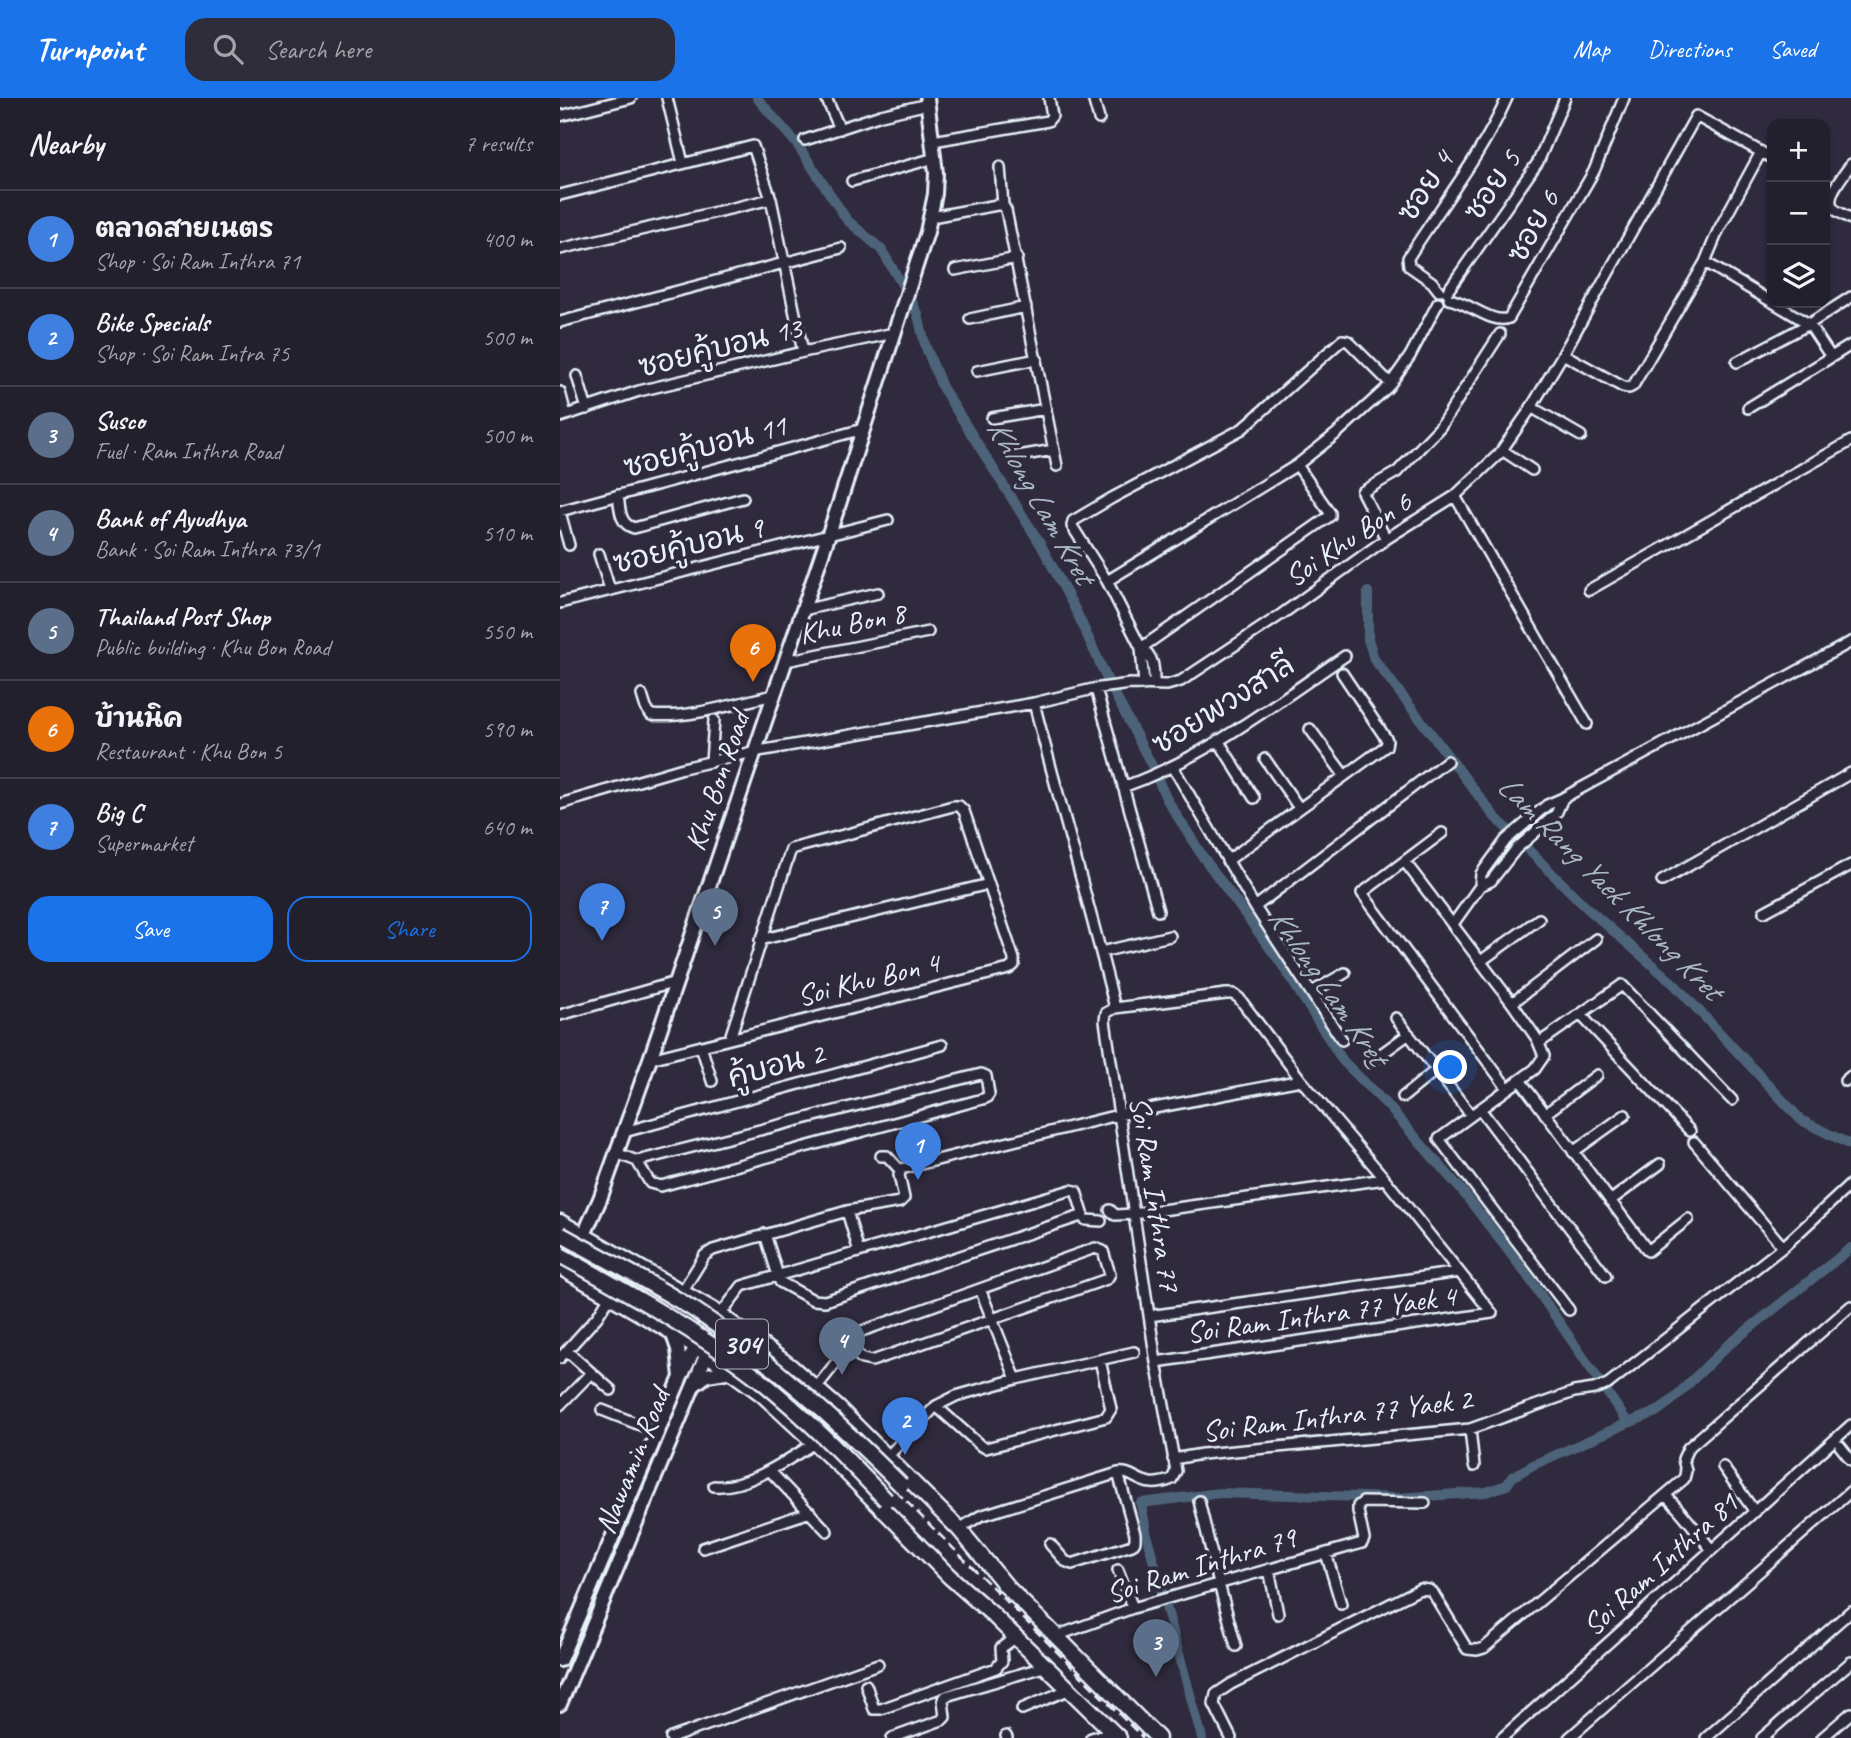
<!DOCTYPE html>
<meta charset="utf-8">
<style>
:root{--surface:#23202e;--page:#2f2d3a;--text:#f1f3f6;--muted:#a3a3aa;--line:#403e4a;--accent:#1a73e8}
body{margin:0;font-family:Caveat,"Playpen Sans Thai",sans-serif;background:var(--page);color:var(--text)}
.controls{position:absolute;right:21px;top:21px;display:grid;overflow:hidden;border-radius:14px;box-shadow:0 2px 5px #0004}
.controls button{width:63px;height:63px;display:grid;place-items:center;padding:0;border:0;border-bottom:2px solid var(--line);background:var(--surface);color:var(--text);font:35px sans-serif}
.you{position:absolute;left:891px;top:970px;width:24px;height:24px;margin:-18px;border:5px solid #fff;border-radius:50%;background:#1a73e8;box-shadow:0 0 0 10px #1a73e833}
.badge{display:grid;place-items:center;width:46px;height:46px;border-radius:50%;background:var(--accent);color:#fff;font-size:23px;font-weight:700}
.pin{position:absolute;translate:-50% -58px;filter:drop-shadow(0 2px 4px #0008)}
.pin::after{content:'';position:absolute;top:37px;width:24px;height:21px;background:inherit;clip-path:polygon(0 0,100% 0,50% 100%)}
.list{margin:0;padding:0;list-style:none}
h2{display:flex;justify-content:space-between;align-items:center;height:91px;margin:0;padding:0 28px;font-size:30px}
h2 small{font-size:23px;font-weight:400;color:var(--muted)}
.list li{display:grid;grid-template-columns:46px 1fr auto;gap:21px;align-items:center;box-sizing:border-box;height:98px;padding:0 28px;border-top:2px solid var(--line)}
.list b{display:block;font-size:26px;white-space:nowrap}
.list p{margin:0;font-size:23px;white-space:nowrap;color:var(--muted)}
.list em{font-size:23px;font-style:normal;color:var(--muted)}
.actions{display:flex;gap:14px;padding:21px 28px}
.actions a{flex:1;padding:16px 0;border:2px solid var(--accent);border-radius:21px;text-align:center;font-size:24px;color:var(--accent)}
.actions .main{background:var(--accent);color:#fff}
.icon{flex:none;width:38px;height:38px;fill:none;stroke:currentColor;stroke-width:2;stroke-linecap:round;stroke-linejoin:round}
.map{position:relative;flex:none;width:1291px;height:1640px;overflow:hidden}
header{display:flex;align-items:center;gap:42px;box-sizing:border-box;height:98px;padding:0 35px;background:var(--accent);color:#fff}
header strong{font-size:33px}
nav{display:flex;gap:38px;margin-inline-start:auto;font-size:24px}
.search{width:490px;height:63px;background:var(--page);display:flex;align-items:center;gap:18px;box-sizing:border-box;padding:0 24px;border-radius:21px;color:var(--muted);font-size:26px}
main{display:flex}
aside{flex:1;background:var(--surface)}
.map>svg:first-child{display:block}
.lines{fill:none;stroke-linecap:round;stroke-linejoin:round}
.canal{stroke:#4e6379;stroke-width:10}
.street-casing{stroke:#e8f1f8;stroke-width:14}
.secondary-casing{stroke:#e8f1f8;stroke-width:18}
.primary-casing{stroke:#e8f1f8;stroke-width:19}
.street{stroke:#2f2a3d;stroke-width:9}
.secondary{stroke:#2f2a3d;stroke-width:12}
.primary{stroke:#2f2a3d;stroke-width:14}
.rail{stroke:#e8f1f8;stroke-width:2.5;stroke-dasharray:10 5;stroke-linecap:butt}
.primary-bridge-casing{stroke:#e8f1f8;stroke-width:19;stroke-linecap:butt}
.primary-bridge{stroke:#2f2a3d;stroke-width:14}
.labels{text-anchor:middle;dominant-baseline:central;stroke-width:7;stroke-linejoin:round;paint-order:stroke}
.shield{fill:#2f2a3d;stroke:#b0b5c0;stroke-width:2}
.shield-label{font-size:28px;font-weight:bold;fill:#e8f1f8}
.street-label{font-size:30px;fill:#e8f1f8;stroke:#2f2a3d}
.water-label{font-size:32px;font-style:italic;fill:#aab8c5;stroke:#2f2a3d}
</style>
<header>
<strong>Turnpoint</strong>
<div class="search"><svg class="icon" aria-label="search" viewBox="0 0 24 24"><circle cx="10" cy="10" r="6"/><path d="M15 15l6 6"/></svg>Search here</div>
<nav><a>Map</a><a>Directions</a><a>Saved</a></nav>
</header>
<main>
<aside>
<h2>Nearby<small>7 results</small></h2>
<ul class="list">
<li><span class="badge" style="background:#3f7fe0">1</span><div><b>ตลาดสายเนตร</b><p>Shop · Soi Ram Inthra 71</p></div><em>400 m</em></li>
<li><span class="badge" style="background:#3f7fe0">2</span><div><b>Bike Specials</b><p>Shop · Soi Ram Intra 75</p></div><em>500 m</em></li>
<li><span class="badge" style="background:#5c6f8a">3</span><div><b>Susco</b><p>Fuel · Ram Inthra Road</p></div><em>500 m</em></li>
<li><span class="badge" style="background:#5c6f8a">4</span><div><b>Bank of Ayudhya</b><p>Bank · Soi Ram Inthra 73/1</p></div><em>510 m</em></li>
<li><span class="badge" style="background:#5c6f8a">5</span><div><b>Thailand Post Shop</b><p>Public building · Khu Bon Road</p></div><em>550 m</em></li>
<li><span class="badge" style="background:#e8710a">6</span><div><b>บ้านนิค</b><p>Restaurant · Khu Bon 5</p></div><em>590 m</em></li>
<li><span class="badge" style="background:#3f7fe0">7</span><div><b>Big C</b><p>Supermarket</p></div><em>640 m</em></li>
</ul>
<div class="actions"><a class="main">Save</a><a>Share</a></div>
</aside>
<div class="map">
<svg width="1291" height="1640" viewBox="0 0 1291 1640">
<rect width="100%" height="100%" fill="#2f2a3d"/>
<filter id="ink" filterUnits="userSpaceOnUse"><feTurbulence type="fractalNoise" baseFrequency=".0143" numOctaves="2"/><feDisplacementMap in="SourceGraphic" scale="14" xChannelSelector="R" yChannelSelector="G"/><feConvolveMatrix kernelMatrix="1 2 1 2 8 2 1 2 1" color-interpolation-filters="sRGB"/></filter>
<g filter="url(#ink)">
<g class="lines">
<path class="canal" d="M 197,0 L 237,46 L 287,122 L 321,151 L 350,200 L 358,217 L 365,247 L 382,289 L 481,447 L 517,515 L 547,581 L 592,668 L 606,700 L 643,759 L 721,865 L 783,963 L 829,1009 L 903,1094 L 967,1177 L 1068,1325 L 1096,1314 L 1111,1303 L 1166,1249 L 1291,1150
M 808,494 L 808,541 L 814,561 L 934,718 L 1027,810 L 1114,886 L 1241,1022 L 1291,1047
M 642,1640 L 587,1439 L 581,1405 L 660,1395 L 838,1400 L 926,1394 L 947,1387 L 952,1379 L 973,1367 L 1068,1325"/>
<defs>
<path id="street" d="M 107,0 L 123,65
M 266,0 L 280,31
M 533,0 L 539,21
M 0,18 L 71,0
M 245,42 L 321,17 L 368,6
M 373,43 L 488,23 L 492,18 L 489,0
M 1291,66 C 1285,76 1266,96 1272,108 C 1274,113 1285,117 1291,121
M 440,69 L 443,107
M 292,83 L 375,60
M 0,97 L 193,48 L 211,101 L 243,254
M 371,119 L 437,107 L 443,107 L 446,112 L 497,368
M 0,151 L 211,101
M 1145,164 L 1212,204
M 395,172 L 457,160
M 879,193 L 872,184 L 849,168 L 848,160 C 880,109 923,55 947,0
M 887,194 L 978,64 L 1005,0
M 889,201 C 908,204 933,227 949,220 L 1034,73 L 1064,0
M 1214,205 L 1249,226 L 1271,259
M 410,221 L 466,209
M 0,224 L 281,150
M 1003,256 L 1063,289 L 1069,290 L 1073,288 L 1145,164 L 1158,133 L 1201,54
M 1177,264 L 1249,226 L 1291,199
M 417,273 L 477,261
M 17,278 L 27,311
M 0,294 L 6,317
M 971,309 L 1021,338
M 1188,310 L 1291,247
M 0,319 L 79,293 L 243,254 L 334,235
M 432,320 L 486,311
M 942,352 L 972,372
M 452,359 L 494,352
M 58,397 C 60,410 59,426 74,430 L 183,400
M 895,398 L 1027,626
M 0,413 L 303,331
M 0,414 L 9,447
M 826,441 L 802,394 L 837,374 L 880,329 L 940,236
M 39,456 L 50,492
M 547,483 L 737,367 L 776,336 L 828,289 L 850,258 L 878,205
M 1029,492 L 1291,343
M 0,505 L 328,422
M 243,512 L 318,495
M 581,550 L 770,418 L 770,415 L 737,367
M 581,550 L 584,587
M 226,563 L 368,534
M 594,587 C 594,573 595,558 581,550 L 547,483 L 512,428 L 513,423 L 552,400 L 682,331 L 782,242 L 788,243 L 830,285
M 536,591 L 598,813
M 82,597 L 86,610 L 91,617 C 129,621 177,605 214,597
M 750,631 L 784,677
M 658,642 L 694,700
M 705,661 L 739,710
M 151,664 L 154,622
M 613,669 L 695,809 L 887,663
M 563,689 C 645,660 714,606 785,558
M 1003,700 L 1291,544
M 1003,700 L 996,716 L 956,751 L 931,783 L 920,788 L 921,776 L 946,742 L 987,707 Z
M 0,706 L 123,670 L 193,654 L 474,605 L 533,591 L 570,586 L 607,587 L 621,583 L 722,516 L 826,441 L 895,398 L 939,356 L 969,313 L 1003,256 L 1136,18 L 1212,60
M 882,735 L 802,795 L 948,991
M 667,763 L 826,648 L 827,642 L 782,575
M 845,764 L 952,905 L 977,941 L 984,958 L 975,971 L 879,1041 L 1009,1212
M 1102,783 L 1291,675
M 695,809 L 782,942
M 1204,814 L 1291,767
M 893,826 L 920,788
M 200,842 L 429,786
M 541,854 L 610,838
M 921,863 L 979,821
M 752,894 L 785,875
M 952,905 L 1036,841
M 555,910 L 666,896 L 673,896 L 679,900 L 741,982 L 825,1081 L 932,1215 L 596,1264
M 1020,916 L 1130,1033
M 0,917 L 116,884
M 836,920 L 911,1017
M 979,945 L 1062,887 L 1172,1002
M 141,948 L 152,983
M 90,961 L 449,871 L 454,867 L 454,861 L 404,713 L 399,708 L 393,708 L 231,751 L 170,940
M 810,964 L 849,936
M 960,982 L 1088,1153 L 1128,1121
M 1285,983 L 1291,978
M 843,999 L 876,972
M 920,1011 L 1046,1178
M 985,1016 L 1037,977
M 64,1034 L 382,947
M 1134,1044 L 1223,1149
M 1013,1054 L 1065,1017
M 56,1055 L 77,1063 L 421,976 L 426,978 L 429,996 L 426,1000 L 101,1088 L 90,1085 L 77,1063
M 321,1058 L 327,1058 L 340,1072
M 1050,1103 L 1100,1066
M 550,1112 L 555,1117 L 573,1116 L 825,1081
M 287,1113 L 299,1154
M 205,1136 L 220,1184 L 253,1202 L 265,1203 L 521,1118 L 526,1122 L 541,1123
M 420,1191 L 456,1281
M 122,1194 L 145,1157 L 153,1152 L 287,1113 L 340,1104 L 344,1100 L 339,1077 L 341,1071 L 558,1017 L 741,982
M 160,1217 L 182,1188 L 511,1092 L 516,1093 L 523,1115 L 521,1118
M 589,1218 L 899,1174
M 7,1253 L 51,1292
M 0,1260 L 37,1219 L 51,1197
M 256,1290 L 289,1248 L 286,1242 L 288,1238 L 535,1150 L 543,1153 L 550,1176 L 547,1181 L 312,1263 L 302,1261 L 289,1248
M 0,1307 L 31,1275
M 376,1308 L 421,1348 L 426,1350 L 546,1319 L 551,1311 L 540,1262
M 42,1312 L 98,1334
M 910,1331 L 914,1368
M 1280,1348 L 1291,1362
M 327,1359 L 376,1308 L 396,1298 L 456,1281 L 574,1254
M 613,1361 L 642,1356 L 910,1331 L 1014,1294 L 1034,1291 L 1048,1286 L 1223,1149 L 1291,1086
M 1163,1369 L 1195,1414
M 210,1373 L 267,1433
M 154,1388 C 187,1391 229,1361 256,1344
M 1105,1397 C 1123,1414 1136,1433 1152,1452
M 639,1403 L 659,1486 L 676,1548
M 399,1431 L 420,1418 L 558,1375 C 576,1372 581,1394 612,1381 L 616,1373 L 596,1264 L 545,923 L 546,915 L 555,910 C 530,808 500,707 474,605
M 490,1446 L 505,1463 L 512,1466 L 572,1447 L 575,1443 L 575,1436 L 558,1375
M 143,1450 L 250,1414
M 766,1455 L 781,1506
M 709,1471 L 718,1516
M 558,1472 L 573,1510
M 496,1538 L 573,1510 L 802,1445 L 804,1441 L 798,1413 L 798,1408 L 803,1404 L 865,1405
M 306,1587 L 314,1611 L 321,1611 L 436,1570 L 442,1563 L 441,1550 L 456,1539
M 462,1611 L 510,1591
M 446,1638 L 447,1640
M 111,1640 L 318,1566
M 332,1640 L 382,1622 L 385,1619 L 383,1602 L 386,1598 L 487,1568
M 531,1640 L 553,1634
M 671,1640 L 654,1606 L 656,1596 L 671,1586 L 860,1491 L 869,1492 L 873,1495 L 907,1551 L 917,1552 L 924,1550 L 1124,1381 L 1126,1373 L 1123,1361 L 1128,1350 L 1291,1208
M 942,1640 L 1291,1327
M 1009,1640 L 1291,1393
M 1146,1640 L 1291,1513
M 1202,1640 L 1291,1564
M 1262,1640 L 1291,1615"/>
<path id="secondary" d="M 18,1152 L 20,1159 L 58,1181 L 67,1193
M 9,1170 L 40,1101 L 90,961 L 278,409 L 367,134 L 375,96 L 376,75 L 367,0
M 112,1234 L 118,1251 L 121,1279
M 134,1287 L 147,1277 L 172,1273
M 0,1562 L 121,1279 L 151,1216
M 0,1606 L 161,1222"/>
<path id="primary" d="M 0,1124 L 153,1212 L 230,1268 L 278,1310 L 399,1431 L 448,1490
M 0,1169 L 136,1248 L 202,1296 L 282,1370 L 390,1479 L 432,1516 L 559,1640
M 443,1485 L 598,1640"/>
</defs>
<use href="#street" class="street-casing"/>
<use href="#secondary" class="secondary-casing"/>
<use href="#primary" class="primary-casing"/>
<use href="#street" class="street"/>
<use href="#secondary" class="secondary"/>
<use href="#primary" class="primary"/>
<path class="rail" d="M 0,1144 L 123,1214 L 191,1262 L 245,1305 L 295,1352 L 583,1640"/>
<defs>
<path id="primary-bridge" d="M 0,1136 C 45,1161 92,1185 136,1213 C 211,1263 277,1323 341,1387
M 0,1157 C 69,1195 137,1233 199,1281 C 245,1318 286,1360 326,1402"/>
</defs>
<use href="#primary-bridge" class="primary-bridge-casing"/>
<use href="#primary-bridge" class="primary-bridge"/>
</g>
</g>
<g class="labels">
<rect class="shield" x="156" y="1221.5" width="52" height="49" rx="5"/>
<g class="shield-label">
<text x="182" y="1246">304</text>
</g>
<g class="street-label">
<text transform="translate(932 87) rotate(-56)">ซอย 5</text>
<text transform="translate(865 88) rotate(-57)">ซอย 4</text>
<text transform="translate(973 128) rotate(-61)">ซอย 6</text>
<text transform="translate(160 249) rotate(-14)">ซอยคู้บอน 13</text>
<text transform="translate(145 348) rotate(-15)">ซอยคู้บอน 11</text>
<text transform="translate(788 441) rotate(-34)">Soi Khu Bon 6</text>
<text transform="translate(128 447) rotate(-14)">ซอยคู้บอน 9</text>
<text transform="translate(292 525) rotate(-12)">Khu Bon 8</text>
<text transform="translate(663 606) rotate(-32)">ซอยพวงสาลี</text>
<text transform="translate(157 683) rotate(-71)">Khu Bon Road</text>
<text transform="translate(308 881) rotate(-14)">Soi Khu Bon 4</text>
<text transform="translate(216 967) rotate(-15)">คู้บอน 2</text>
<text transform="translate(595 1096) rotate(81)">Soi Ram Inthra 77</text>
<text transform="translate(761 1216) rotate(-8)">Soi Ram Inthra 77 Yaek 4</text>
<text transform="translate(777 1317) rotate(-7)">Soi Ram Inthra 77 Yaek 2</text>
<text transform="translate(72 1363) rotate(-68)">Nawamin Road</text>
<text transform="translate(1100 1466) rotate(-42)">Soi Ram Inthra 81</text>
<text transform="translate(641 1467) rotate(-17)">Soi Ram Inthra 79</text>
</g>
<g class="water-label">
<text transform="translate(481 403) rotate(60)">Khlong Lam Kret</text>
<text transform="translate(1050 789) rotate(45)">Lam Rang Yaek Khlong Kret</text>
<text transform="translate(768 888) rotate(55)">Khlong Lam Kret</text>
</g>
</g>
</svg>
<div class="controls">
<button>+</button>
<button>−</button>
<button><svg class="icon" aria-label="layers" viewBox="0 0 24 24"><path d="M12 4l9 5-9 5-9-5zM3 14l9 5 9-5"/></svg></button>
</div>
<div class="you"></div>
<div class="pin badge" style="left:358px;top:1082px;background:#3f7fe0">1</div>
<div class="pin badge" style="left:345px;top:1357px;background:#3f7fe0">2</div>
<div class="pin badge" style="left:596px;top:1579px;background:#5c6f8a">3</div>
<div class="pin badge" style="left:282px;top:1277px;background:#5c6f8a">4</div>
<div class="pin badge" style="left:155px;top:848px;background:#5c6f8a">5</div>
<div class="pin badge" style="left:193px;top:584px;background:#e8710a">6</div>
<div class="pin badge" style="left:42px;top:843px;background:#3f7fe0">7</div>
</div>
</main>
